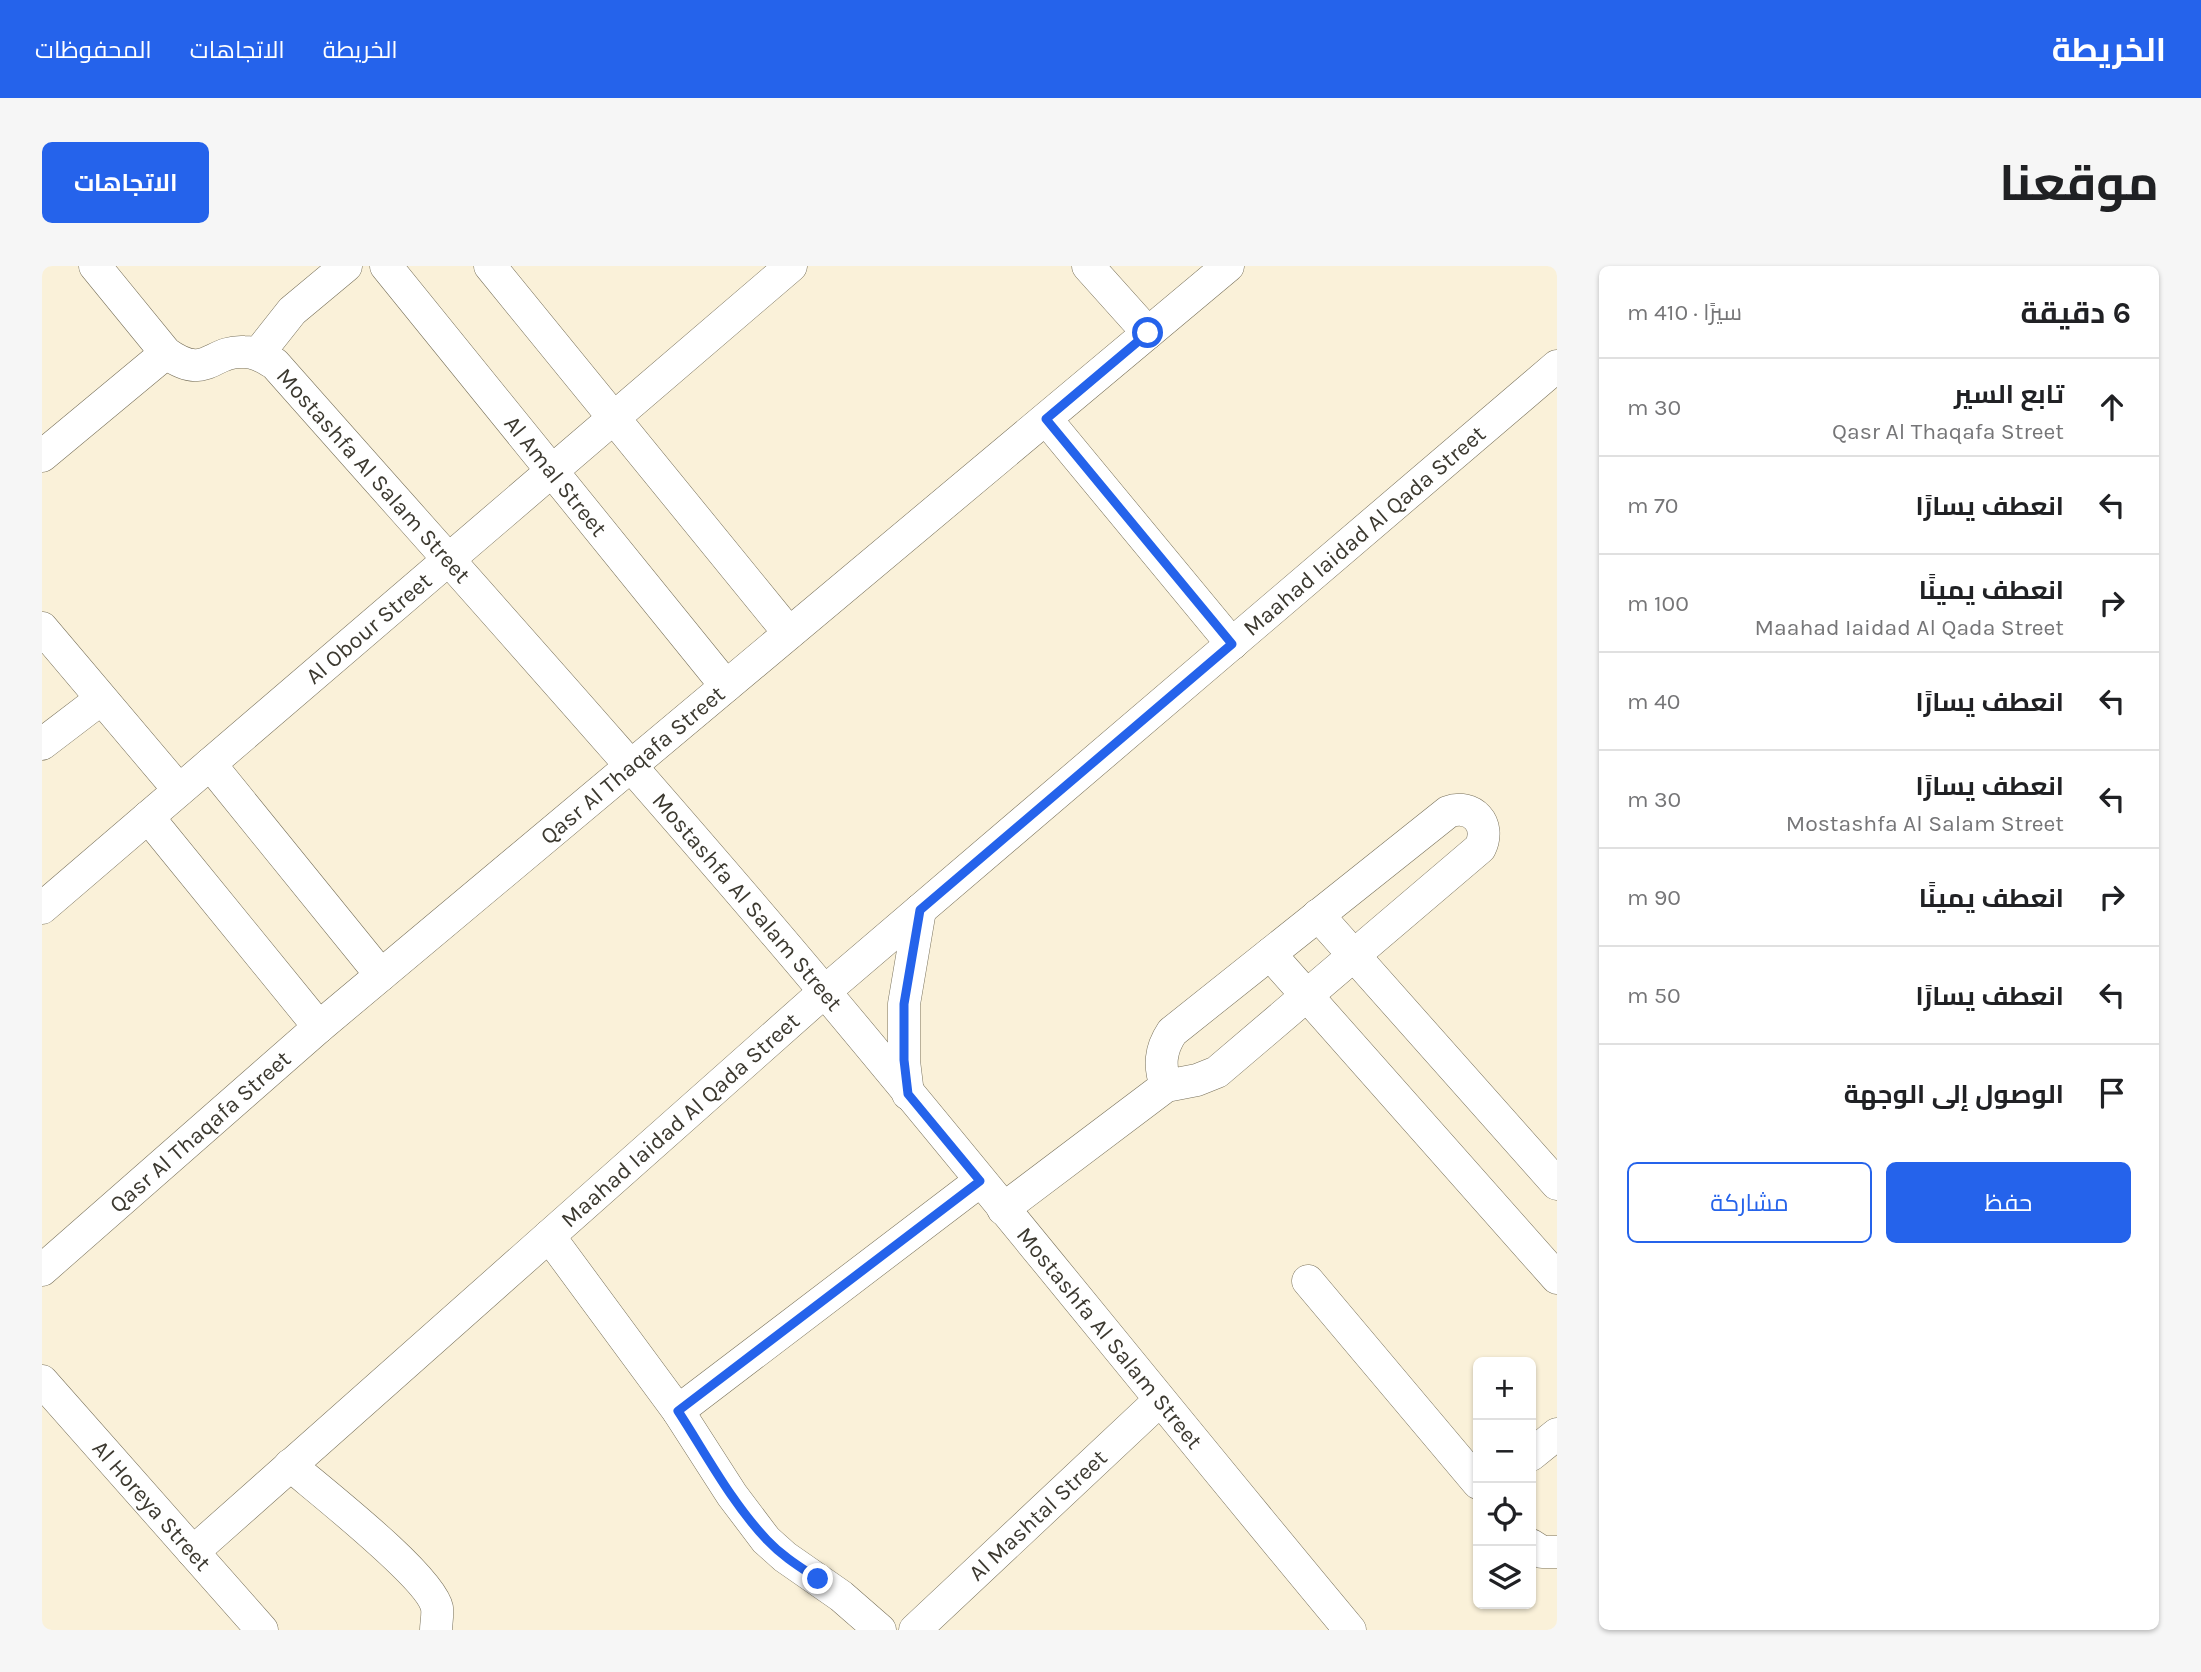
<!DOCTYPE html>
<html lang="ar">
<meta charset="utf-8">
<style>
:root{--surface:#fff;--page:#f6f6f6;--text:#202124;--muted:#757577;--line:#e0e0e0;--accent:#2563eb}
body{margin:0;font-family:Karla,Cairo,sans-serif;background:var(--page);color:var(--text);direction:rtl}
.controls{position:absolute;right:21px;bottom:21px;display:grid;overflow:hidden;border-radius:10px;box-shadow:0 2px 5px #0004}
.controls button{width:63px;height:63px;display:grid;place-items:center;padding:0;border:0;border-bottom:2px solid var(--line);background:var(--surface);color:var(--text);font:35px sans-serif}
.stop{position:absolute;width:21px;height:21px;margin:-16px;border:5px solid #2563eb;border-radius:50%;background:#fff}
.stop.end{background:#2563eb;border-color:#fff;box-shadow:0 2px 7px #0008}
.list{margin:0;padding:0;list-style:none}
h2{display:flex;justify-content:space-between;align-items:center;height:91px;margin:0;padding:0 28px;font-size:30px}
h2 small{font-size:23px;font-weight:400;color:var(--muted)}
.list li{display:grid;grid-template-columns:46px 1fr auto;gap:21px;align-items:center;box-sizing:border-box;height:98px;padding:0 28px;border-top:2px solid var(--line)}
.list b{display:block;font-size:26px;white-space:nowrap}
.list p{margin:0;font-size:23px;white-space:nowrap;color:var(--muted)}
.list em{font-size:23px;font-style:normal;color:var(--muted)}
.actions{display:flex;gap:14px;padding:21px 28px}
.actions a{flex:1;padding:16px 0;border:2px solid var(--accent);border-radius:10px;text-align:center;font-size:24px;color:var(--accent)}
.actions .main{background:var(--accent);color:#fff}
.icon{flex:none;width:38px;height:38px;fill:none;stroke:currentColor;stroke-width:2;stroke-linecap:round;stroke-linejoin:round}
.map{position:relative;flex:none;width:1515px;height:1364px;overflow:hidden;direction:ltr;border-radius:10px}
header{display:flex;align-items:center;gap:42px;box-sizing:border-box;height:98px;padding:0 35px;background:var(--accent);color:#fff}
header strong{font-size:33px}
nav{display:flex;gap:38px;margin-inline-start:auto;font-size:24px}
.intro{display:flex;align-items:center;justify-content:space-between;box-sizing:border-box;height:168px;padding:0 42px}
h1{margin:0;font-size:49px}
.button{padding:18px 32px;border-radius:10px;background:var(--accent);color:#fff;font-size:24px;font-weight:700}
main{display:flex;gap:42px;padding:0 42px}
aside{flex:1;background:var(--surface);border-radius:10px;box-shadow:0 2px 5px #0004}
.map>svg:first-child{display:block}
.lines{fill:none;stroke-linecap:round;stroke-linejoin:round}
.minor-casing{stroke:#78715b;stroke-width:33}
.minor{stroke:#fff;stroke-width:32}
.route{stroke:#2563eb;stroke-width:9}
.labels{text-anchor:middle;dominant-baseline:central;stroke-width:5;stroke-linejoin:round;paint-order:stroke}
.street-label{font-size:23px;fill:#3c3930;stroke:#fff}
</style>
<header>
<strong>الخريطة</strong>
<nav><a>الخريطة</a><a>الاتجاهات</a><a>المحفوظات</a></nav>
</header>
<div class="intro"><h1>موقعنا</h1><a class="button">الاتجاهات</a></div>
<main>
<aside>
<h2>6 دقيقة<small>سيرًا · 410 m</small></h2>
<ul class="list">
<li><svg class="icon" aria-label="ahead" viewBox="0 0 24 24"><path d="M12 20V5M6 11l6-6 6 6"/></svg><div><b>تابع السير</b><p>Qasr Al Thaqafa Street</p></div><em>30 m</em></li>
<li><svg class="icon" aria-label="left" viewBox="0 0 24 24"><path d="M17 20v-9H6M10 6l-5 5 5 5"/></svg><div><b>انعطف يسارًا</b></div><em>70 m</em></li>
<li><svg class="icon" aria-label="right" viewBox="0 0 24 24"><path d="M7 20v-9h11M14 6l5 5-5 5"/></svg><div><b>انعطف يمينًا</b><p>Maahad Iaidad Al Qada Street</p></div><em>100 m</em></li>
<li><svg class="icon" aria-label="left" viewBox="0 0 24 24"><path d="M17 20v-9H6M10 6l-5 5 5 5"/></svg><div><b>انعطف يسارًا</b></div><em>40 m</em></li>
<li><svg class="icon" aria-label="left" viewBox="0 0 24 24"><path d="M17 20v-9H6M10 6l-5 5 5 5"/></svg><div><b>انعطف يسارًا</b><p>Mostashfa Al Salam Street</p></div><em>30 m</em></li>
<li><svg class="icon" aria-label="right" viewBox="0 0 24 24"><path d="M7 20v-9h11M14 6l5 5-5 5"/></svg><div><b>انعطف يمينًا</b></div><em>90 m</em></li>
<li><svg class="icon" aria-label="left" viewBox="0 0 24 24"><path d="M17 20v-9H6M10 6l-5 5 5 5"/></svg><div><b>انعطف يسارًا</b></div><em>50 m</em></li>
<li><svg class="icon" aria-label="arrive" viewBox="0 0 24 24"><path d="M6 21V4h12l-3 4 3 4H6"/></svg><div><b>الوصول إلى الوجهة</b></div></li>
</ul>
<div class="actions"><a class="main">حفظ</a><a>مشاركة</a></div>
</aside>
<div class="map">
<svg width="1515" height="1364" viewBox="0 0 1515 1364">
<rect width="100%" height="100%" fill="#faf1d9"/>
<g class="lines">
<defs>
<g id="minor">
<path id="s1" d="M 53,0 L 124,87 C 165,116 168,84 202,86 C 214,86 223,92 233,98 C 417,306 604,513 783,726 C 960,937 1132,1153 1308,1364"/>
<path id="s2" d="M 344,0 L 684,420"/>
<path d="M 448,0 L 747,367"/>
<path d="M 1046,0 L 1106,67"/>
<path d="M 216,88 L 250,45 L 304,0"/>
<path d="M 1004,153 L 1190,378"/>
<path d="M 0,190 L 124,87"/>
<path d="M 0,362 L 137,524"/>
<path d="M 0,478 L 59,433"/>
<path d="M 168,498 L 339,709"/>
<path d="M 106,551 L 277,761"/>
<path id="s3" d="M 0,642 L 749,0"/>
<path d="M 1276,649 L 1515,918"/>
<path d="M 1228,688 L 1515,1012"/>
<path d="M 866,828 L 862,795 L 862,738 L 878,644"/>
<path d="M 961,943 L 1124,820 L 1155,814 L 1175,806 L 1438,582 C 1450,558 1430,537 1406,546 L 1130,766 C 1118,784 1117,800 1124,820"/>
<path d="M 507,970 L 636,1145 L 690,1229 L 724,1274 L 743,1291 L 799,1330 L 838,1364"/>
<path id="s4" d="M 0,1004 L 277,761 L 1186,0"/>
<path d="M 1266,1015 L 1436,1217"/>
<path id="s5" d="M 0,1115 L 220,1364"/>
<path d="M 636,1145 L 938,915"/>
<path d="M 1489,1189 L 1515,1168"/>
<path d="M 248,1199 C 277,1224 389,1311 395,1342 C 396,1349 394,1358 394,1364"/>
<path d="M 1489,1279 L 1500,1286 L 1515,1286"/>
<path id="s6" d="M 151,1286 L 782,726 L 1515,100"/>
<path id="s7" d="M 873,1364 L 1117,1135"/>
</g>
</defs>
<use href="#minor" class="minor-casing"/>
<use href="#minor" class="minor"/>
</g>
<g class="lines">
<path class="route" d="M 776,1313 C 758,1301 740,1290 725,1274 C 689,1236 664,1188 636,1145 L 938,915 L 866,828 L 862,794 L 862,738 L 878,644 L 1190,378 L 1004,153 L 1106,67"/>
</g>
<g class="labels">
<g class="street-label">
<text stroke="none"><textPath href="#s1" startOffset="378">Mostashfa Al Salam Street</textPath></text>
<text stroke="none"><textPath href="#s2" startOffset="270">Al Amal Street</textPath></text>
<text stroke="none"><textPath href="#s6" startOffset="1554">Maahad Iaidad Al Qada Street</textPath></text>
<text stroke="none"><textPath href="#s3" startOffset="430">Al Obour Street</textPath></text>
<text stroke="none"><textPath href="#s4" startOffset="777">Qasr Al Thaqafa Street</textPath></text>
<text stroke="none"><textPath href="#s1" startOffset="945">Mostashfa Al Salam Street</textPath></text>
<text stroke="none"><textPath href="#s6" startOffset="651">Maahad Iaidad Al Qada Street</textPath></text>
<text stroke="none"><textPath href="#s4" startOffset="210">Qasr Al Thaqafa Street</textPath></text>
<text stroke="none"><textPath href="#s1" startOffset="1512">Mostashfa Al Salam Street</textPath></text>
<text stroke="none"><textPath href="#s5" startOffset="166">Al Horeya Street</textPath></text>
<text stroke="none"><textPath href="#s7" startOffset="168">Al Mashtal Street</textPath></text>
</g>
</g>
</svg>
<div class="controls">
<button>+</button>
<button>−</button>
<button><svg class="icon" aria-label="locate" viewBox="0 0 24 24"><circle cx="12" cy="12" r="6"/><path d="M12 2v4M12 18v4M2 12h4M18 12h4"/></svg></button>
<button><svg class="icon" aria-label="layers" viewBox="0 0 24 24"><path d="M12 4l9 5-9 5-9-5zM3 14l9 5 9-5"/></svg></button>
</div>
<div class="stop" style="left:1106px;top:67px"></div>
<div class="stop end" style="left:776px;top:1313px"></div>
</div>
</main>
